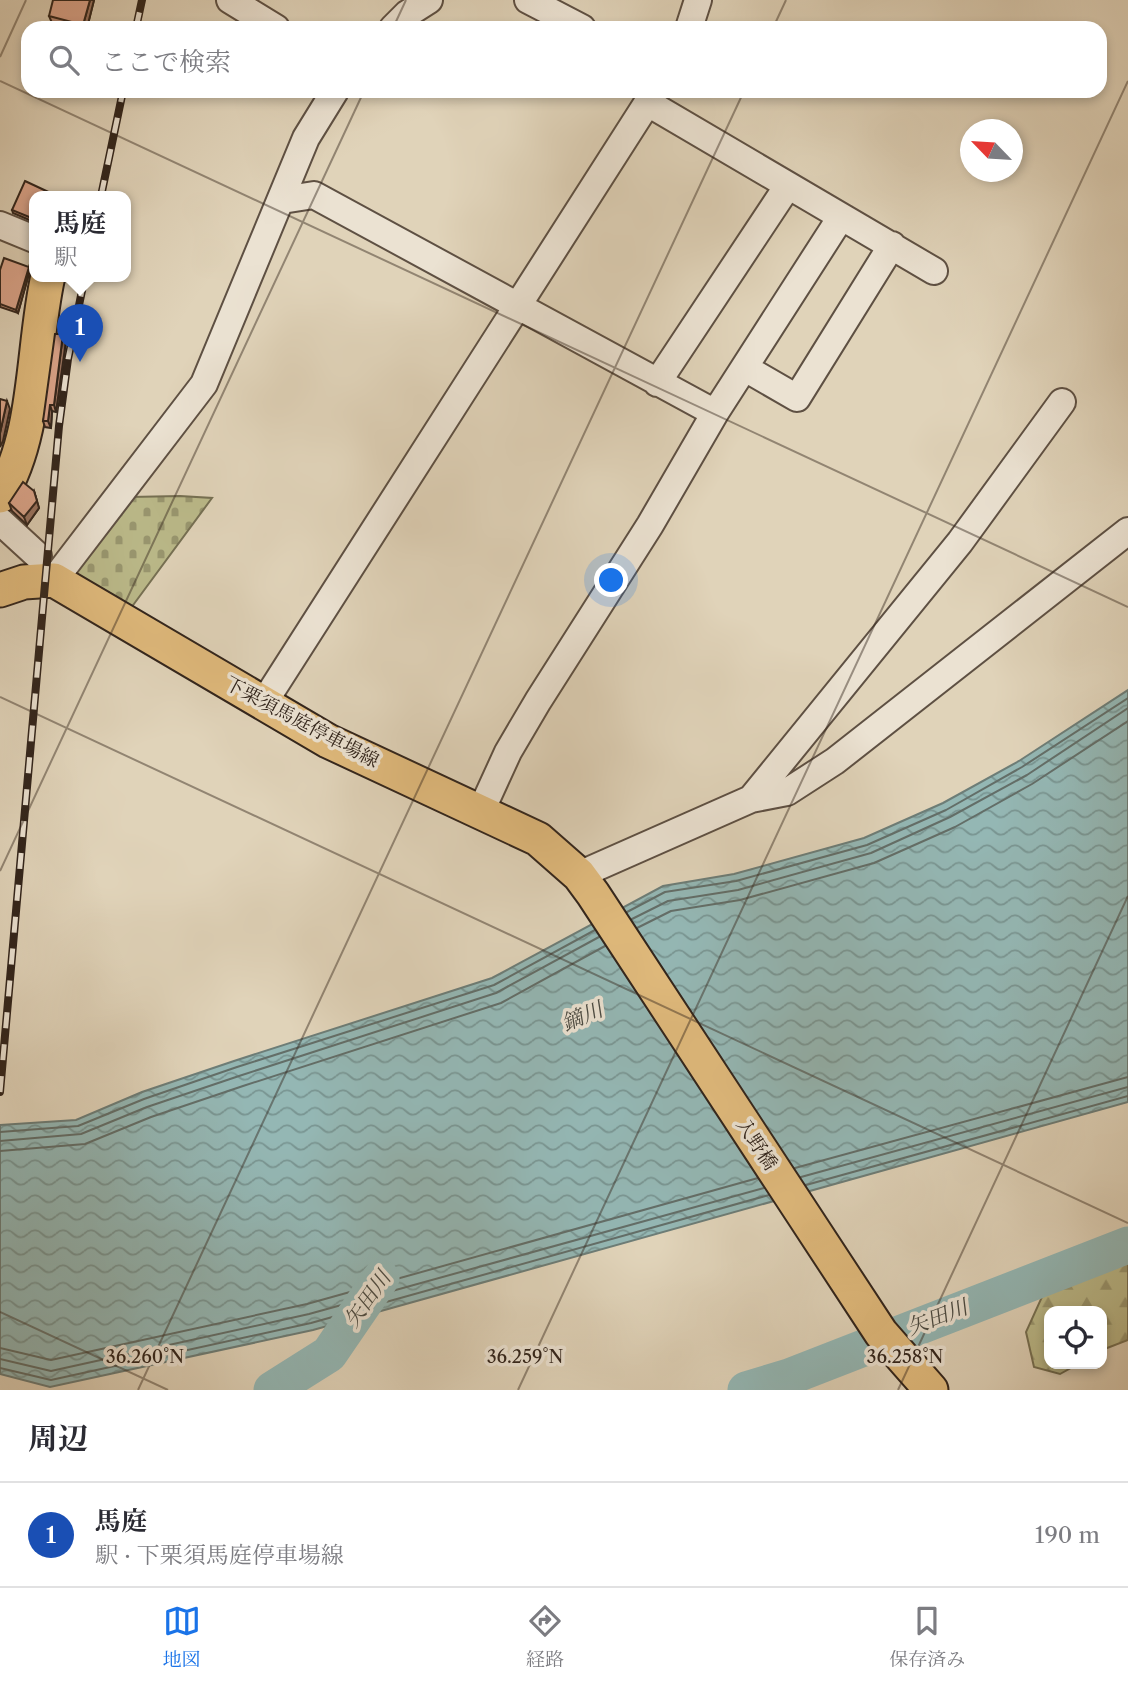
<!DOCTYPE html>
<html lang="ja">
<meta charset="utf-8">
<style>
:root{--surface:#fff;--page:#f2f2f3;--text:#2b2b33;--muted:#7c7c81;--line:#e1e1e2;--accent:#1a73e8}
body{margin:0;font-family:"Libre Caslon Text","Noto Serif JP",serif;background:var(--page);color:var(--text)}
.controls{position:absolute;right:21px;bottom:21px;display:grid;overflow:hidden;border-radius:14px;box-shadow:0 4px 10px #0003}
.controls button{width:63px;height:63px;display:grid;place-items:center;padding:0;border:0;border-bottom:2px solid var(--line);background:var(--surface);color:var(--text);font:35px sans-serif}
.compass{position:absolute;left:960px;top:119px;width:63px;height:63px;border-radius:50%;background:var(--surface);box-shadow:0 4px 10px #0003;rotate:295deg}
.you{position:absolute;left:612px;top:581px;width:24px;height:24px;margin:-18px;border:5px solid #fff;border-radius:50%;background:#1a73e8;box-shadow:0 0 0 10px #1a73e833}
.badge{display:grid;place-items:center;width:46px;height:46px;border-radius:50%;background:var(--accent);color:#fff;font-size:23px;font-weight:700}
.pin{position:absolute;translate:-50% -58px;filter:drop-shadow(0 2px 4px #0008)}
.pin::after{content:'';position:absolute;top:37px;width:24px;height:21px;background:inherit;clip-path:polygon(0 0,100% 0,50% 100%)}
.popup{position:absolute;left:29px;top:191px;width:102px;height:91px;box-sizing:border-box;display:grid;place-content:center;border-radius:14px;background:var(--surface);filter:drop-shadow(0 2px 5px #0005);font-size:23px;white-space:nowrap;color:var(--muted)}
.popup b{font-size:26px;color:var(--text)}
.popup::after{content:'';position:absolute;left:50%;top:100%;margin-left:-14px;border:14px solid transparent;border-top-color:var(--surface)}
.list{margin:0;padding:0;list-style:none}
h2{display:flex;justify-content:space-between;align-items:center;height:91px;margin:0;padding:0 28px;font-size:30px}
h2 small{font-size:23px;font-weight:400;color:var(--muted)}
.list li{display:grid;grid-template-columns:46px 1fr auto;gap:21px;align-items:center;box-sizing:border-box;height:105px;padding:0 28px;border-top:2px solid var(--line)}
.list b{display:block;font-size:26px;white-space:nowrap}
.list p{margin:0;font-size:23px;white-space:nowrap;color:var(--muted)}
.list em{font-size:23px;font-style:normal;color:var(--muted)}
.icon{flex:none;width:38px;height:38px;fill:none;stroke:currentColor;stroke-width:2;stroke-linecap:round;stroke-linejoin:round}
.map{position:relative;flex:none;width:1128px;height:1390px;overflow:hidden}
.search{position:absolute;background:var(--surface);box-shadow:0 4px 10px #0003;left:21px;right:21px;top:21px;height:77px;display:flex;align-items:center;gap:18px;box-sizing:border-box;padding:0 24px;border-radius:21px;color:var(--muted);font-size:26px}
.sheet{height:196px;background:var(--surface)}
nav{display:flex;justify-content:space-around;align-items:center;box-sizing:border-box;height:98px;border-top:2px solid var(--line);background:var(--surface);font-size:19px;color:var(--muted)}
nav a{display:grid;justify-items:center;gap:4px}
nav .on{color:var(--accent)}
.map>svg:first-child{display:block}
.forest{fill:url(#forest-firs);stroke:#767053;stroke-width:2}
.cemetery{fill:url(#cemetery-stones);stroke:#767053;stroke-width:2}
.water{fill:url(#water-waves);stroke:#6d7d77;stroke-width:2}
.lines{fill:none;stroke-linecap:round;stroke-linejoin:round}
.shore{stroke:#636e68;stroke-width:2}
.river{stroke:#94b7b4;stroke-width:37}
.minor-casing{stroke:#5e5043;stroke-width:30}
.major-casing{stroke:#32251c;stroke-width:37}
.minor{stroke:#ebe2d2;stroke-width:26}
.major{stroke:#e0ba7c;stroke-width:33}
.rail-casing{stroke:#32251c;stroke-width:8}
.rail{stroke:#ebe2d2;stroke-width:5;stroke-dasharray:16;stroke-linecap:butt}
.wall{fill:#bd8e78;stroke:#32251c;stroke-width:2}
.shaded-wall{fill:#9a7461;stroke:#32251c;stroke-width:2}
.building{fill:#dca58b;stroke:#32251c;stroke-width:2}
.ticks{fill:none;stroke:#32251c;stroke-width:2;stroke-opacity:0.45}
.labels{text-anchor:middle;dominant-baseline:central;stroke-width:7;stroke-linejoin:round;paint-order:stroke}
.street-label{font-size:19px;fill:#32251c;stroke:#ebe2d2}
.water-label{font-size:21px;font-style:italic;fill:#4a4a42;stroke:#ebe2d2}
.ticks-label{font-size:18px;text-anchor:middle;fill:#32251c;stroke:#ebe2d2;stroke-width:7;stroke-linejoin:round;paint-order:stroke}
</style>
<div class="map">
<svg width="1128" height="1390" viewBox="0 0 1128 1390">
<defs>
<pattern id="forest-firs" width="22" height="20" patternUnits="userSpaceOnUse" patternTransform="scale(1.75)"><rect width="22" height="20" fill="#bbba8a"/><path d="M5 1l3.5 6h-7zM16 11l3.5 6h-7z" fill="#999770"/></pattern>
<pattern id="cemetery-stones" width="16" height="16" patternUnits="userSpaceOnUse" patternTransform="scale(1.75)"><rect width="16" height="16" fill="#bbba8a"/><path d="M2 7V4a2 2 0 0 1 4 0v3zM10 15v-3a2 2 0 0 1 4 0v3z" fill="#999770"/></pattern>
<pattern id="water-waves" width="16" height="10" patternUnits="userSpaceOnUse" patternTransform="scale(1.75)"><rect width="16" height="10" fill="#94b7b4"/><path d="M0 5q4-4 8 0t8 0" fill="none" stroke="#799592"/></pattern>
</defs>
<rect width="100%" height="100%" fill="#e0d3b9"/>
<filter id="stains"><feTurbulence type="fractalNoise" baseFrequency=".00286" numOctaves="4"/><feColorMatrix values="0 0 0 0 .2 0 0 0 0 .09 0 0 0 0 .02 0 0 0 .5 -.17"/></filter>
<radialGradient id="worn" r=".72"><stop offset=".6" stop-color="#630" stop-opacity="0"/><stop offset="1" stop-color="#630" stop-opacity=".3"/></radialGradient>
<path class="forest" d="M 1128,1258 L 1128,1340 L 1102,1350 L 1102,1311 L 1049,1311 L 1049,1364 L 1078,1364 L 1060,1374 L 1034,1367 L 1026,1332 L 1046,1288 Z"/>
<path class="cemetery" d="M 180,496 L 212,498 L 128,612 L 73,579 L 72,560 L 130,497 Z"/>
<path class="water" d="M 1128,690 L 1128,1102 L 313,1330 L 50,1387 L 0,1374 L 0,1125 L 76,1120 L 142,1092 L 234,1061 L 492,978 L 663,886 L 734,874 L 864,838 L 943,803 L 1019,761 Z"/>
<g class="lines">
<path class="shore" d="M 627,912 L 665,892 L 736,881 L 867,845 L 946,810 L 1022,767 L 1128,698
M 632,919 L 668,901 L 738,890 L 871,853 L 950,817 L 1027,775 L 1128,708
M 637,928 L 671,911 L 740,900 L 874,863 L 955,827 L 1032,784 L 1128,721
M 0,1132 L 78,1126 L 144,1099 L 237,1067 L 494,985 L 595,930
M 0,1141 L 81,1134 L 147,1107 L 239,1076 L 496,993 L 599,937
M 0,1151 L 85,1144 L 151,1117 L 243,1086 L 501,1003 L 605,946
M 795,1168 L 1128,1077
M 801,1177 L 1128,1087
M 806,1185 L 1128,1096
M 0,1348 L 51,1360 L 307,1304 L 758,1178
M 0,1359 L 51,1371 L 309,1314 L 764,1188
M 0,1368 L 51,1380 L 311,1323 L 769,1195"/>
<path class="river" d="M 272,1390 L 329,1354 L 381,1278
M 746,1390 L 789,1377 L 1128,1245"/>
<defs>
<path id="minor" d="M 230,0 L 276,28
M 528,0 L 582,28
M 393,28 L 407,14 L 429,0
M 689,28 L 698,0
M 648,103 L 934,271
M 282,200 L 314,195 L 715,413
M 0,225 L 34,239
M 745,368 L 797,398 L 892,245
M 657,383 L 787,187
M 0,521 L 38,556
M 54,580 L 204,384 L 306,138 L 335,91
M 263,704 L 655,91
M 751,799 L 787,792 L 835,761 L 1128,531
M 481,811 L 508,752 L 538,701 L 650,525 L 715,413 L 841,217
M 579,875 L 751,799 L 960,542 L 1062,402"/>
<path id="major" d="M 0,496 C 38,435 32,347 48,276
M 0,590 L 24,582 L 54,580 L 328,741 L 538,839 L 579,875 L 593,894 L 881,1333 L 931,1390"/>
</defs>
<use href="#minor" class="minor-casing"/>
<use href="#major" class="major-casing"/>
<use href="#minor" class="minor"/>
<use href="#major" class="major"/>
<defs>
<path id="rail" d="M 136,28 L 142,0
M 101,196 L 123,91
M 0,1092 L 59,426 L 68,359 L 85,276"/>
</defs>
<use href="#rail" class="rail-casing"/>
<use href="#rail" class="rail"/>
</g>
<path class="wall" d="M 94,0 L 87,28 L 71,28 L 52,23 L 49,16 Z
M 34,196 L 34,222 L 13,213 L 12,210 Z
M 0,270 L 30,270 L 18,313 L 0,307 Z
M 66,341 L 56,412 L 52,411 L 51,428 L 45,427 L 43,421 Z
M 34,491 L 39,508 L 27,525 L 12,511 L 9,503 Z"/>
<path class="shaded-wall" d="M 90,0 L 94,0 L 87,28 L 85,28 L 83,25 Z
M 29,267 L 30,270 L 18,313 L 16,310 Z
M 63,334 L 66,341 L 56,412 L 54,405 Z
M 7,401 L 10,409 L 3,441 L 0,447 L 0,433 Z
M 50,405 L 52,411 L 51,428 L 48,421 Z
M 34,491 L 39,508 L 27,525 L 24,517 Z"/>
<path class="building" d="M 53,0 L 90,0 L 83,25 L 49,16 Z
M 25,181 L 57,196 L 34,196 L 34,219 L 12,210 Z
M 4,258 L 29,267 L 16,310 L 0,304 L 0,270 Z
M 55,334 L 63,334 L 54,405 L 50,405 L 48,421 L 43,421 Z
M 0,399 L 7,401 L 0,433 Z
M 23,482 L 34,491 L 37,501 L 24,517 L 9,503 Z"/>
<path class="ticks" d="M 393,28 L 406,0M 773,28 L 786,0M 0,57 L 26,0M 0,81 L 1128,607M 0,697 L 1128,1223M 0,871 L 364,91M 0,1312 L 168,1390M 138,1390 L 744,91M 518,1390 L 1128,81M 898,1390 L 1128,896"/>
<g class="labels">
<g class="street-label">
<text transform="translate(302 722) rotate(28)">下栗須馬庭停車場線</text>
<text transform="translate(757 1144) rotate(57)">入野橋</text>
</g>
<g class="water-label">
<text transform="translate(582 1016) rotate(-23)">鏑川</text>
<text transform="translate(367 1299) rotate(-55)">矢田川</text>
<text transform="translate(937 1317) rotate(-21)">矢田川</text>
</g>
</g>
<g class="ticks-label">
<text x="145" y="1363">36.260°N</text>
<text x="525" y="1363">36.259°N</text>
<text x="905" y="1363">36.258°N</text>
</g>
<rect width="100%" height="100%" filter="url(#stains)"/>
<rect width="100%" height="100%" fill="url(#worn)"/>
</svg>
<div class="controls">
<button><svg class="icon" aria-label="locate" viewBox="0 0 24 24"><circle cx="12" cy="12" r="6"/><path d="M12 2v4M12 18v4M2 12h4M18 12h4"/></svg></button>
</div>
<svg class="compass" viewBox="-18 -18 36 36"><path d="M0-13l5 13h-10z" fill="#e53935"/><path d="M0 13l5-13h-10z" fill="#7c7c81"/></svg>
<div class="you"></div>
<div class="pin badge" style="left:80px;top:362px;background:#1a4fb4">1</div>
<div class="popup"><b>馬庭</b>駅</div>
<div class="search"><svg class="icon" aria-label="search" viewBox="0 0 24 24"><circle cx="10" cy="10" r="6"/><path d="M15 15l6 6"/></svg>ここで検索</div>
</div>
<section class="sheet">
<h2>周辺<small></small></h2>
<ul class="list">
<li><span class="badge" style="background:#1a4fb4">1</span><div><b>馬庭</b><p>駅 · 下栗須馬庭停車場線</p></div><em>190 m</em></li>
</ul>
</section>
<nav>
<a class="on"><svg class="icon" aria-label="map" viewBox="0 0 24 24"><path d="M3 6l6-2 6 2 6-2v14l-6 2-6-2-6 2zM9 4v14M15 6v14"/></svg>地図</a>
<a><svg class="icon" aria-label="directions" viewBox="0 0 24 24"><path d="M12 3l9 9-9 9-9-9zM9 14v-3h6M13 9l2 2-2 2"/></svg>経路</a>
<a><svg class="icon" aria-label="saved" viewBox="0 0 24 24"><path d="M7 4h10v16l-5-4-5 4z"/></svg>保存済み</a>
</nav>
